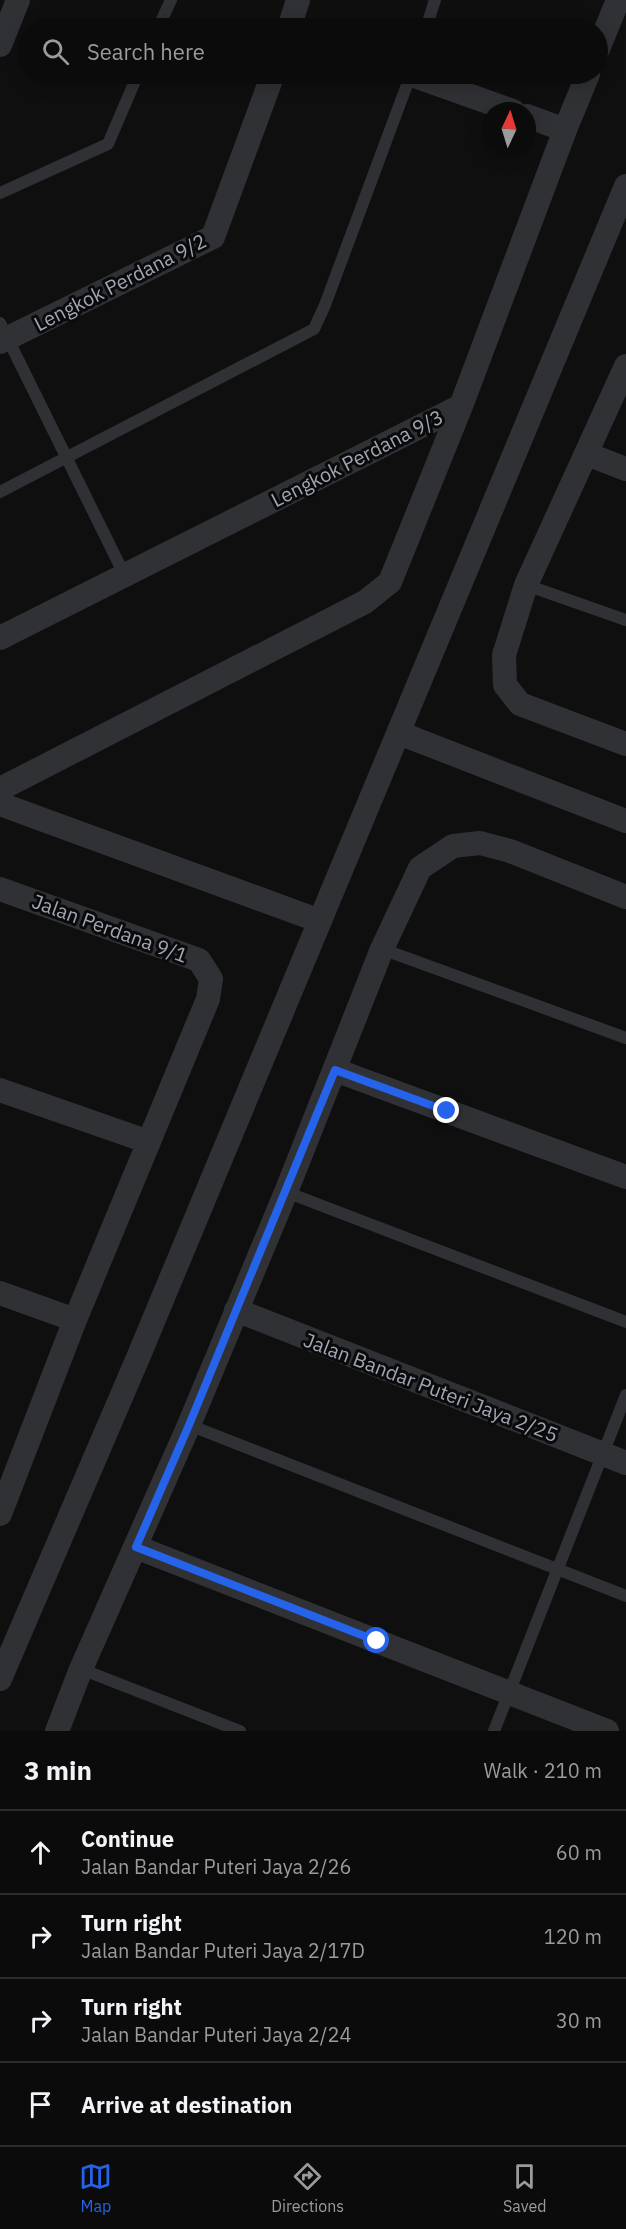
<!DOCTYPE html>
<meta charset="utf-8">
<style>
:root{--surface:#0b0b0c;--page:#141415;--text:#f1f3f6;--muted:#9a9b9d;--line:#2b2b2d;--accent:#2563eb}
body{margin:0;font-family:"IBM Plex Sans",sans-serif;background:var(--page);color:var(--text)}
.compass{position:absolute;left:482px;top:102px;width:54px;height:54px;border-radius:50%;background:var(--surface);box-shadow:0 3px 15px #0003;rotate:4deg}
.stop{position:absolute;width:18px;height:18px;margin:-14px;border:4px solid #2563eb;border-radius:50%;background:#fff}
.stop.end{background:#2563eb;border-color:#fff;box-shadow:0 2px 6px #0008}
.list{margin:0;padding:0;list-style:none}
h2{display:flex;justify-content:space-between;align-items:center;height:78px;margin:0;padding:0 24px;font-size:26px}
h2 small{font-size:20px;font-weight:400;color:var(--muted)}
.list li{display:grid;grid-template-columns:39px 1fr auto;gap:18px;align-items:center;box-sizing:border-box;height:84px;padding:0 24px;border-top:2px solid var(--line)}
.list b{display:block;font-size:22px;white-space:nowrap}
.list p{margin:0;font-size:20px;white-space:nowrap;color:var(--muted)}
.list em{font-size:20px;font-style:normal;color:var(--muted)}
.icon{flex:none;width:33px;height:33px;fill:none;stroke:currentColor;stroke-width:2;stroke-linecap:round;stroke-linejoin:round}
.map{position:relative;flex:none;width:626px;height:1731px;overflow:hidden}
.search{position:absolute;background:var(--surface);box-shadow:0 3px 15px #0003;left:18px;right:18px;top:18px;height:66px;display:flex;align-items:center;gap:15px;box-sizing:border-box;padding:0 21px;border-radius:33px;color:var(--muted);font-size:22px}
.sheet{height:414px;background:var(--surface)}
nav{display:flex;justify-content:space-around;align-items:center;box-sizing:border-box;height:84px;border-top:2px solid var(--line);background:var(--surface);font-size:16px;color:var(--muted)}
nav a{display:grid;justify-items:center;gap:3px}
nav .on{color:var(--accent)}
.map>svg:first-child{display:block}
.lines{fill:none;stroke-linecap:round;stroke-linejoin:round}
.service{stroke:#303135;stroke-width:12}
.minor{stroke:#303135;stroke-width:24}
.route{stroke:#2563eb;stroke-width:8}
.labels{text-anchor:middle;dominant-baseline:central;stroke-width:6;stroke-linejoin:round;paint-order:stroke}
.street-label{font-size:20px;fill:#9fa5b2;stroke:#0a0a0b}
</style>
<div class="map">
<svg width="626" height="1731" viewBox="0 0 626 1731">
<rect width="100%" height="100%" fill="#0f0f10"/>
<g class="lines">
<path class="service" d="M 158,28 L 171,0
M 426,28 L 435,0
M 0,193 L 108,144 L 138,74
M 0,323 L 124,574
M 0,492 L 314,329 L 325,305 L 411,74
M 526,585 L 626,620
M 382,949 L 626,1038
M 286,1192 L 626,1322
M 189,1425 L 626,1596
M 81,1669 L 240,1731
M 494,1731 L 626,1395"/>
<path class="minor" d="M 289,28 L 298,0
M 0,45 L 18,0
M 598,49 L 618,0
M 409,74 L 513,111
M 527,116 L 565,130
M 0,342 L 213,237 L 273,74
M 626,366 L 526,585 L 504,655 L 505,685 L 520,704 L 626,744
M 587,454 L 626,469
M 0,638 L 461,406 L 565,130 L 588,74
M 399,733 L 626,821
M 0,789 L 365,602 L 390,582 L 461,406
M 0,804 L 320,921
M 0,889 L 199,960 L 211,979 L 208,999 L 75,1320 L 0,1514
M 335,1070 L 626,1177
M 0,1090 L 149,1142
M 0,1293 L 75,1320
M 236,1310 L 626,1463
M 136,1547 L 607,1731
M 0,1679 L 137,1360 L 626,186
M 57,1731 L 81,1669 L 189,1425 L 286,1192 L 382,949 L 420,868 L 453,846 L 480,843 L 510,851 L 626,897"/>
</g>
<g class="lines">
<path class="route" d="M 377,1641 L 136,1547 L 189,1425 L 335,1070 L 447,1111"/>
</g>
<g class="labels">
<g class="street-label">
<text transform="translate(120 282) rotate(-27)">Lengkok Perdana 9/2</text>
<text transform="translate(357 458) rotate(-27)">Lengkok Perdana 9/3</text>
<text transform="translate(110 928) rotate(20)">Jalan Perdana 9/1</text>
<text transform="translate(431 1387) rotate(21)">Jalan Bandar Puteri Jaya 2/25</text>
</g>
</g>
</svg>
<svg class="compass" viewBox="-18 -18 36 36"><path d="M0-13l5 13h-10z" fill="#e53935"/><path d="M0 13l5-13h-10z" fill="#9a9b9d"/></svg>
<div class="stop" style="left:377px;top:1641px"></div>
<div class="stop end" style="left:447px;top:1111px"></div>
<div class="search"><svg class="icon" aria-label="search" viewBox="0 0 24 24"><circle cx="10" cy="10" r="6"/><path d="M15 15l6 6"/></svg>Search here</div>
</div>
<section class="sheet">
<h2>3 min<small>Walk · 210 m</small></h2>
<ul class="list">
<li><svg class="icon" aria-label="ahead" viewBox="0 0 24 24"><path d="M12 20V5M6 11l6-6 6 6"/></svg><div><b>Continue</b><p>Jalan Bandar Puteri Jaya 2/26</p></div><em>60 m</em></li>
<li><svg class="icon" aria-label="right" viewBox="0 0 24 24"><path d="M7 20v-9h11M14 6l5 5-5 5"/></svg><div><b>Turn right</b><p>Jalan Bandar Puteri Jaya 2/17D</p></div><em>120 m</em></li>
<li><svg class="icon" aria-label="right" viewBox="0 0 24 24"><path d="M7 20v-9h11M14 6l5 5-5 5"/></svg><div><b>Turn right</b><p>Jalan Bandar Puteri Jaya 2/24</p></div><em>30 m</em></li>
<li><svg class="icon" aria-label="arrive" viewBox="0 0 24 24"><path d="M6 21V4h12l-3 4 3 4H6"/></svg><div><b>Arrive at destination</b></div></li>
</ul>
</section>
<nav>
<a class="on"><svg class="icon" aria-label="map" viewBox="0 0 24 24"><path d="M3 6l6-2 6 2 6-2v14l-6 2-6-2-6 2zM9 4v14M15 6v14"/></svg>Map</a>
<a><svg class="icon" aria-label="directions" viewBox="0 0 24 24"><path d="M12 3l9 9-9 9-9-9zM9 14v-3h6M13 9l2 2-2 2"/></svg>Directions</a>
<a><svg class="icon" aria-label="saved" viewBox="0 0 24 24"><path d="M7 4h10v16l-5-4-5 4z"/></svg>Saved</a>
</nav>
